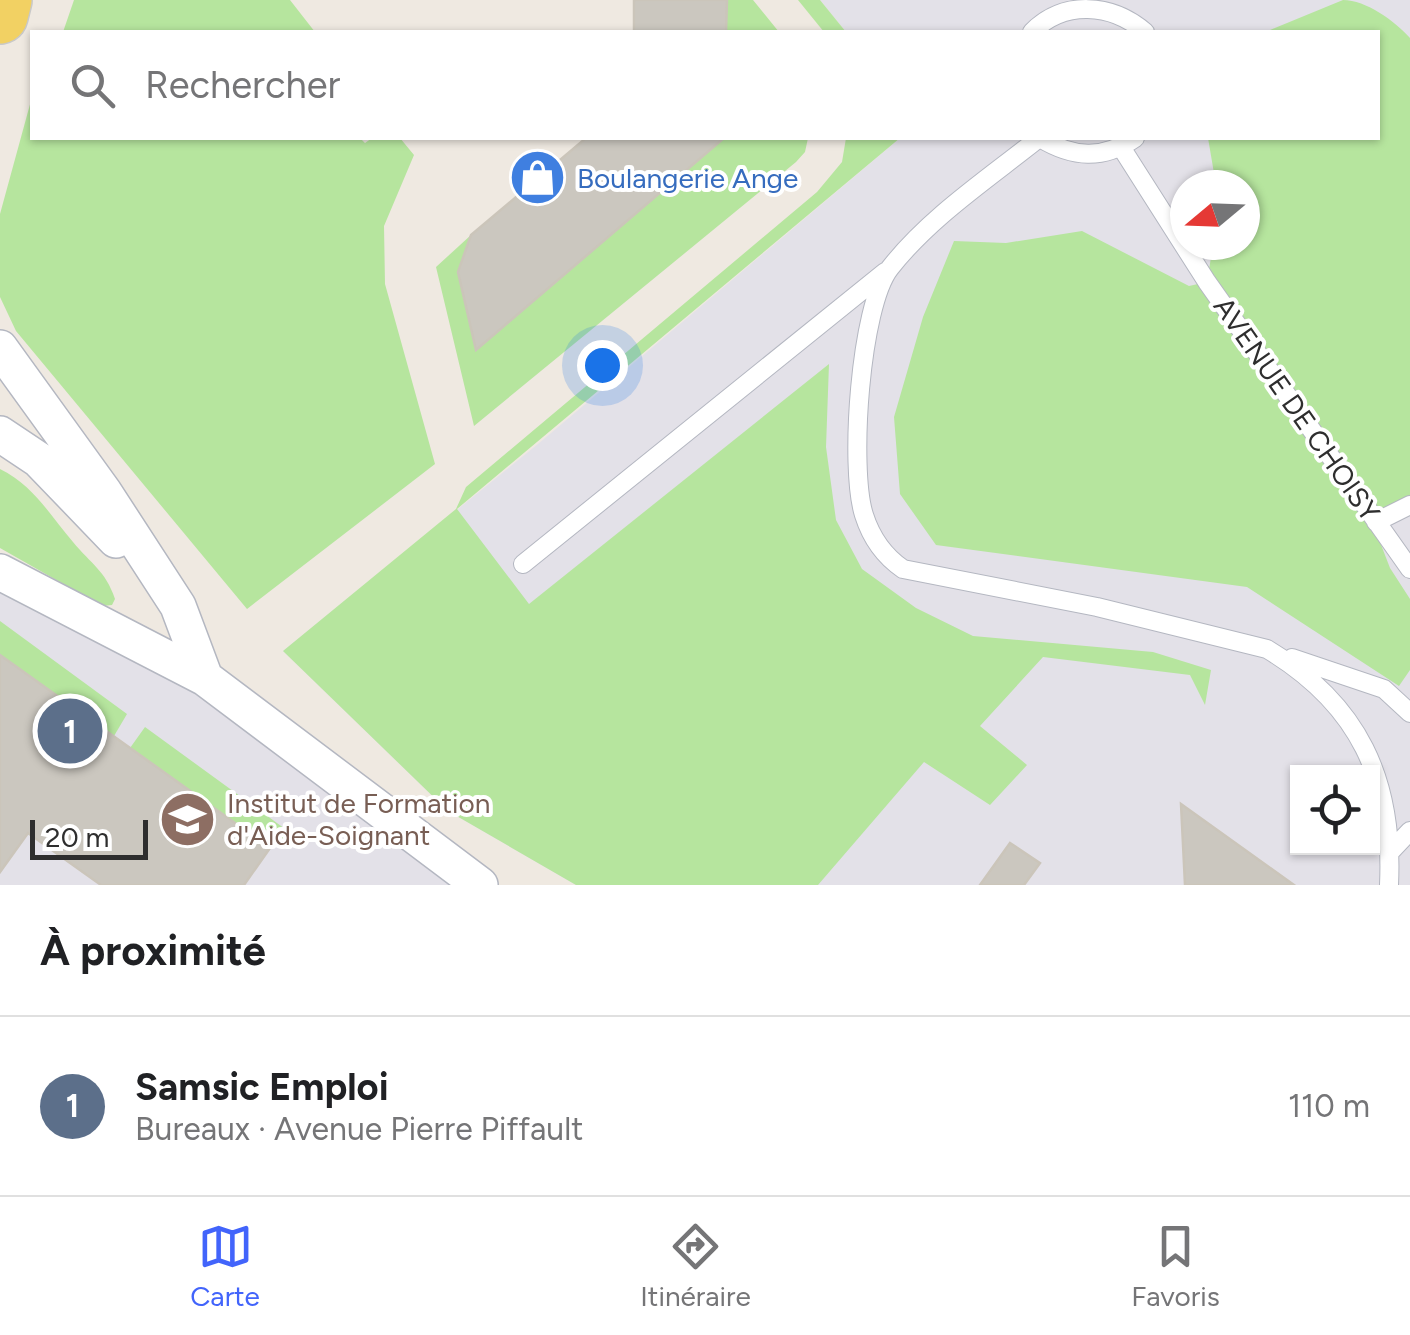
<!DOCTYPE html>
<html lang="fr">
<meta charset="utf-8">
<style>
:root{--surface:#fff;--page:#f2f2f2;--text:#202124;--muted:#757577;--line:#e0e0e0;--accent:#4264fb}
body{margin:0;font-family:Figtree,sans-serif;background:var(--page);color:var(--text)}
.controls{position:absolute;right:30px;bottom:30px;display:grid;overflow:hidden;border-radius:0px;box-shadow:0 2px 8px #0004}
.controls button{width:90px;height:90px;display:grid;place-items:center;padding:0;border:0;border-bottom:2px solid var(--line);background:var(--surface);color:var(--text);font:50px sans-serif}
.compass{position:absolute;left:1170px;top:170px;width:90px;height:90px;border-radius:50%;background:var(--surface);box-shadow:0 2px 8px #0004;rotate:251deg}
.scale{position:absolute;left:30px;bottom:25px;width:118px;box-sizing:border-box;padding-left:10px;border:5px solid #2e2e2e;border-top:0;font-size:28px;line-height:35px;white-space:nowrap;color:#2e2e2e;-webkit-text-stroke:8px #fff;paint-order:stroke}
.you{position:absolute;left:602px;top:365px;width:35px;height:35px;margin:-25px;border:8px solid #fff;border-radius:50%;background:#1a73e8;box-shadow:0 0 0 15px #1a73e833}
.badge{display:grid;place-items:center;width:65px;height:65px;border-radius:50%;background:var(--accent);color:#fff;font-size:32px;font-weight:700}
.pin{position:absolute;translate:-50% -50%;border:5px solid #fff;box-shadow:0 2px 10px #0006}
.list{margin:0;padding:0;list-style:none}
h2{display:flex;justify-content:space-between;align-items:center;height:130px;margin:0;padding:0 40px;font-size:42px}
h2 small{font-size:32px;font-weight:400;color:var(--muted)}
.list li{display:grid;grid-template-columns:65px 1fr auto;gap:30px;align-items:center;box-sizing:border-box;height:180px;padding:0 40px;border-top:2px solid var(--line)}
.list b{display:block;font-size:38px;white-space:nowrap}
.list p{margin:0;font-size:32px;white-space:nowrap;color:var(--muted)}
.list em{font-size:32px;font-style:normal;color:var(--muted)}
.icon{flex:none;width:55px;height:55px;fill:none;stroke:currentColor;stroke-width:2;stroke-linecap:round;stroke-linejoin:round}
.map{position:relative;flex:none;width:1410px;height:885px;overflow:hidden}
.search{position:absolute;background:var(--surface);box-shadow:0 2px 8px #0004;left:30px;right:30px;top:30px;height:110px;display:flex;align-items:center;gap:25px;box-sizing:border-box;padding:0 35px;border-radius:0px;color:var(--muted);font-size:38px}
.sheet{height:310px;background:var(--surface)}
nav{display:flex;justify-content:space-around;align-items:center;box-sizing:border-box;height:140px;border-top:2px solid var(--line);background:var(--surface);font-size:28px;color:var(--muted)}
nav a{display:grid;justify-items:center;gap:5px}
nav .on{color:var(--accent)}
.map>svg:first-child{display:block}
.industrial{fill:#e3e1e8;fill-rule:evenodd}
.green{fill:#b6e59e}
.building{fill:#cbc7bf;stroke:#cbc5ba;stroke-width:2.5}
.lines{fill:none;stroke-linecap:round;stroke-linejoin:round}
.service-casing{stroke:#b4b7c1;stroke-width:20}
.minor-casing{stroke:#b4b7c1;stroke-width:38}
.primary-casing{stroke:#c9c9c9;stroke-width:58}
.service{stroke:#fff;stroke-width:18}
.minor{stroke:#fff;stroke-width:35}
.primary{stroke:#f2d163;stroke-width:55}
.labels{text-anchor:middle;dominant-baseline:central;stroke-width:8;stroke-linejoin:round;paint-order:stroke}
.shop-label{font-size:28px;fill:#366cbe;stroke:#fff;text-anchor:start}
.street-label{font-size:28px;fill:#2e2e2e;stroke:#fff}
.education-label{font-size:28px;fill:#785e54;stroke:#fff;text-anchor:start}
</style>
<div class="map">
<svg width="1410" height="885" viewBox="0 0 1410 885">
<rect width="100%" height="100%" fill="#efe9e1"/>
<path class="industrial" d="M 820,0 L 1410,0 L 1410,885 L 576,885 L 448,811 L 283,651 L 538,444 L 900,138 L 1378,138 L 1378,32 L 846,32 ZM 1185,185 L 1245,185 L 1245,245 L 1185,245 ZM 1298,772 L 1372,772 L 1372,848 L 1298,848 Z
M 0,575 L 175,663 L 480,885 L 0,885 Z"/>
<path class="green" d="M 74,0 L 290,0 L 315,32 L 63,32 Z
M 727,0 L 753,0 L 779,32 L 726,32 Z
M 798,0 L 820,0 L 846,32 L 824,32 Z
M 1343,0 C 1366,0 1395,21 1410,38 L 1410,505 L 1373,524 L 1390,568 L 1410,599 L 1410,670 L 1399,686 L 1247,587 L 936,545 L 900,494 L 894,417 L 923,317 L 954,241 L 1006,243 L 1082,231 L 1189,286 L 1207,282 L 1213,245 L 1245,245 L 1245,185 L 1216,185 L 1208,138 L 1378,138 L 1378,32 L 1265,32 Z
M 32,97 L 32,138 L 360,138 L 365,143 L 372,138 L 400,138 L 414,155 L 384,226 L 385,284 L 435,464 L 247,609 L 16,331 L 0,297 L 0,214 Z
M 723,138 L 808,138 L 805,152 L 796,162 L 474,426 L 436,267 L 471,235 L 458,272 L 476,349 Z
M 846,138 L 900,138 L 457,509 L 529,604 L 829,364 L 826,447 L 836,520 L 862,569 L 916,608 L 973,636 L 1153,652 L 1211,670 L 1205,705 L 1190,675 L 1043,657 L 980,726 L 1027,765 L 990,805 L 924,762 L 818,885 L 576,885 L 448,811 L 283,651 L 456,509 L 466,487 L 817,192 L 842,162 Z
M 0,469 C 34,486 49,514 73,542 C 91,564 105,570 115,599 L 112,605 L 102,606 L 0,548 Z
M 0,621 L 127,714 L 114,736 L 0,655 Z
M 145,727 L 292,834 L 286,841 L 278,835 L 270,848 L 130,748 Z"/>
<path class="building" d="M 634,0 L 727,0 L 726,32 L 634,32 Z
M 586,138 L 724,138 L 476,350 L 458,272 L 471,235 Z
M 0,655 L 270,848 L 244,885 L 101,885 L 28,833 L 0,872 Z
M 1181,804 L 1294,885 L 1185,885 Z
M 1010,843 L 1040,863 L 1024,885 L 980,885 Z"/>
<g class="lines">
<defs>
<path id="service" d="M 1032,32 C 1064,0 1111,3 1145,32
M 1039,138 C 989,178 930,217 890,268 C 860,306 849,468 864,515 C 871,537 884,556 903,569 L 1097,607 L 1267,649 C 1359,704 1394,780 1389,885
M 1040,138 C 1073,158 1103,160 1135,138
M 1121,147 L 1207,282 L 1410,569
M 1376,522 L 1410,505
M 523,564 L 885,272
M 1292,658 L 1384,689 L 1410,713
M 1390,852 L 1410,831"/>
<path id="minor" d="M 0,348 L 104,492 L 178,606 L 205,678
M 0,434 L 39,460 L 116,540
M 0,572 L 205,678 L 480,885"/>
<path id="primary" d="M 0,16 L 4,0"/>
</defs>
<use href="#service" class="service-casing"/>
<use href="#minor" class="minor-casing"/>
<use href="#primary" class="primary-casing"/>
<use href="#service" class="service"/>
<use href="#minor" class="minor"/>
<use href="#primary" class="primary"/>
</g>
<defs>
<symbol id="shop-disc" viewBox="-11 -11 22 22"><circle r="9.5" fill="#3f7fe0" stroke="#fff"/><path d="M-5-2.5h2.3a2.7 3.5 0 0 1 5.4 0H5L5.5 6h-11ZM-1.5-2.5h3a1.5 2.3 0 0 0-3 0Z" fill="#fff"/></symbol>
<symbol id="university-disc" viewBox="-11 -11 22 22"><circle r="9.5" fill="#8d6e63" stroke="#fff"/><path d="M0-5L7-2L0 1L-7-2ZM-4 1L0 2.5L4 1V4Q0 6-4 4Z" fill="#fff"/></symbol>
</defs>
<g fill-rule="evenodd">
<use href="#shop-disc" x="506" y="146" width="63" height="63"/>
<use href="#university-disc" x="156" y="788" width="63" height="63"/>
</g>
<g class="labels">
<g class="shop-label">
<text x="577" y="178">Boulangerie Ange</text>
</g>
<g class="street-label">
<text transform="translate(1297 409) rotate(55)">AVENUE DE CHOISY</text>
</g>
<g class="education-label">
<text x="227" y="803">Institut de Formation<tspan x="227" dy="32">d'Aide-Soignant</tspan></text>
</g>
</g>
</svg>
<div class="controls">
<button><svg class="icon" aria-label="locate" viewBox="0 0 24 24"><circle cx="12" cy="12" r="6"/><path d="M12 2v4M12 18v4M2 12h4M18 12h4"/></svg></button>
</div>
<svg class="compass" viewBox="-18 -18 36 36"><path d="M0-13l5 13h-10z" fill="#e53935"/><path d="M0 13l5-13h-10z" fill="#757577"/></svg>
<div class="scale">20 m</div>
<div class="you"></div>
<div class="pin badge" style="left:70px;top:731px;background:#5c6f8a">1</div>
<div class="search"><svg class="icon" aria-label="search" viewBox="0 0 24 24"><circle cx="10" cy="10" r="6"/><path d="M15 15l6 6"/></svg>Rechercher</div>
</div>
<section class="sheet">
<h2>À proximité<small></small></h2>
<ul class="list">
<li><span class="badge" style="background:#5c6f8a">1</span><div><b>Samsic Emploi</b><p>Bureaux · Avenue Pierre Piffault</p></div><em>110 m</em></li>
</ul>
</section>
<nav>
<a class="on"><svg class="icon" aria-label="map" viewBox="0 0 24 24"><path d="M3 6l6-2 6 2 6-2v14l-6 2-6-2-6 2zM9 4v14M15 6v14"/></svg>Carte</a>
<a><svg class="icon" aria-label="directions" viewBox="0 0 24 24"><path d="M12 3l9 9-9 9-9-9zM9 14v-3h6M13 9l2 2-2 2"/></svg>Itinéraire</a>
<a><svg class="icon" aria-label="saved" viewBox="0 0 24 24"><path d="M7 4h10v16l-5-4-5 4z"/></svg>Favoris</a>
</nav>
